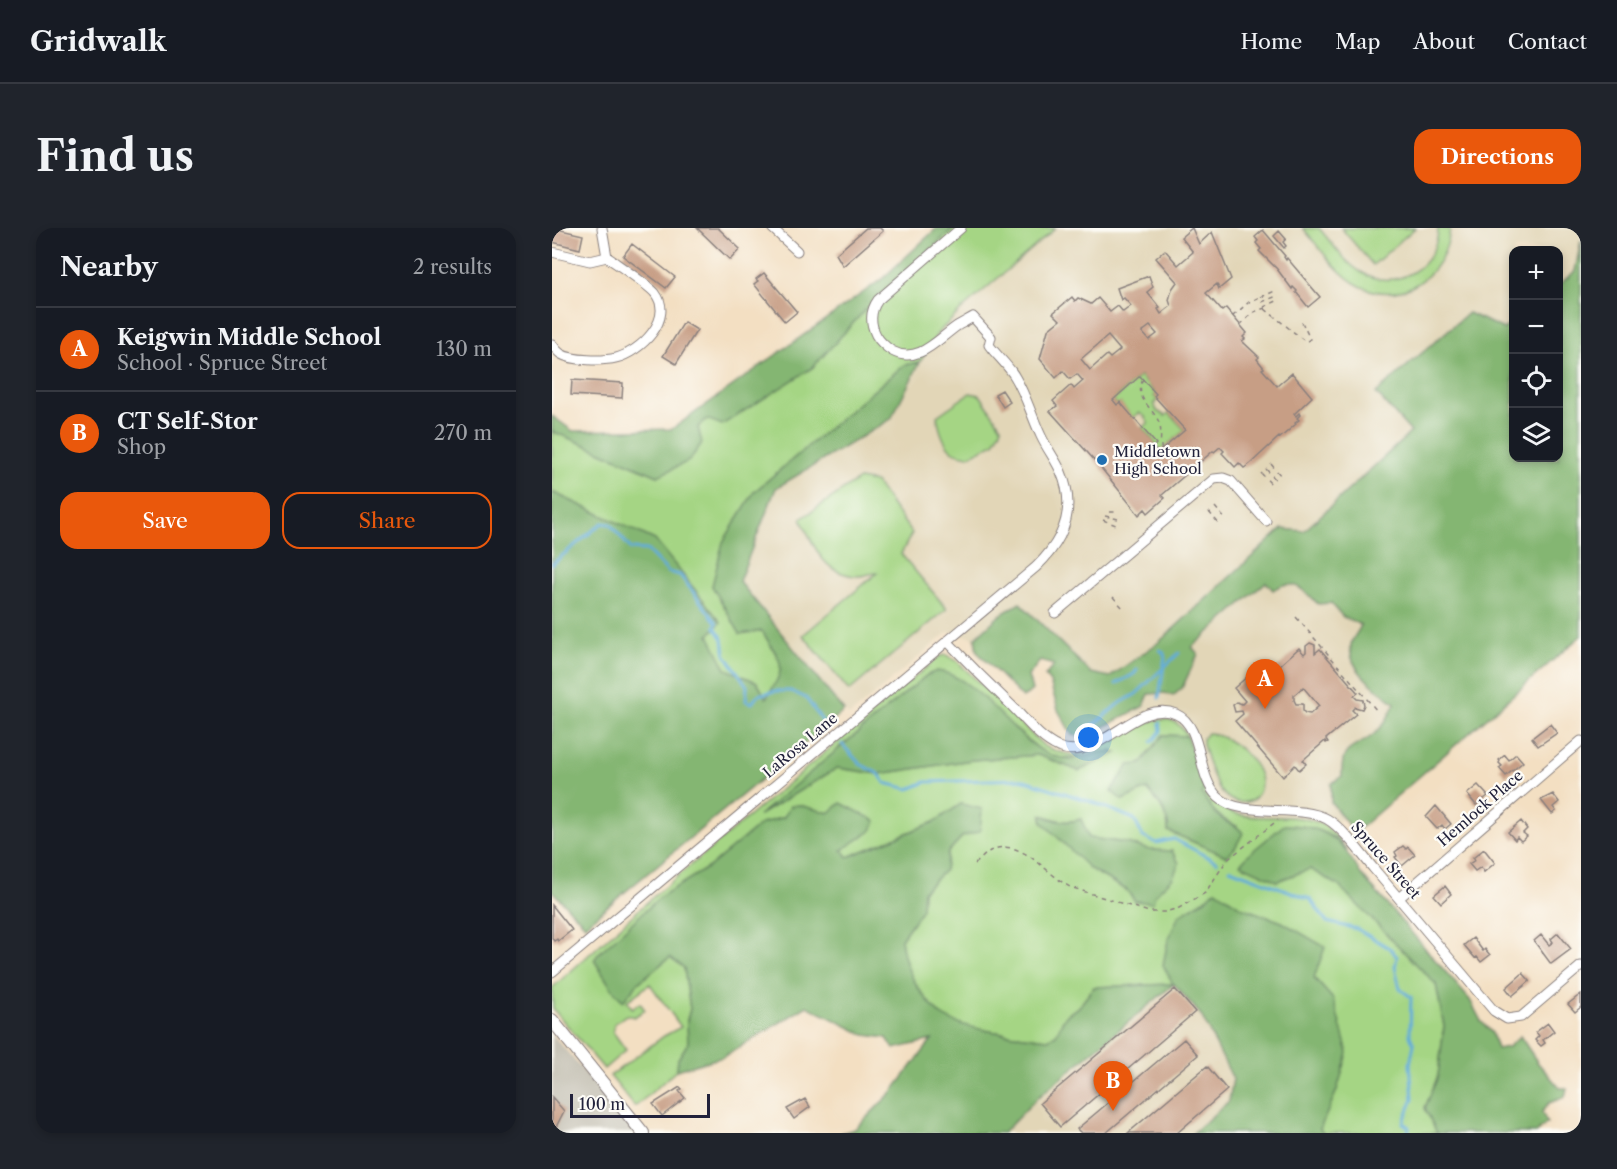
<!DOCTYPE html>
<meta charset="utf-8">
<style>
:root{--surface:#171b24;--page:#20242c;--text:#f1f3f6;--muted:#9ea1a6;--line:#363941;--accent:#ea580c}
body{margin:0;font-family:"Libre Caslon Text",serif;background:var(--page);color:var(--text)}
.controls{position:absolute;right:18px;top:18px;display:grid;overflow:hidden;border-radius:12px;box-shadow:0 3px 9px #0003}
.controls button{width:54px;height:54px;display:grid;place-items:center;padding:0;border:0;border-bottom:2px solid var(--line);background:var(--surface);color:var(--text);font:30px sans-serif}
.scale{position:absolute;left:18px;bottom:15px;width:140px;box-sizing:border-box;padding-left:6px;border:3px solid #22223b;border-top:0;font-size:16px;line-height:21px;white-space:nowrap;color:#22223b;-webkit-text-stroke:4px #fdfcf7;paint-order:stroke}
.you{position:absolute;left:537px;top:510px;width:21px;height:21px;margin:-15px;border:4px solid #fff;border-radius:50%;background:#1a73e8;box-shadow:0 0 0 9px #1a73e833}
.badge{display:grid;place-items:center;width:39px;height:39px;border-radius:50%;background:var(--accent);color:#fff;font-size:20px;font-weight:700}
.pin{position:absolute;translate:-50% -50px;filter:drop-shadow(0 2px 3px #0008)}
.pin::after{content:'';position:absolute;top:32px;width:21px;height:18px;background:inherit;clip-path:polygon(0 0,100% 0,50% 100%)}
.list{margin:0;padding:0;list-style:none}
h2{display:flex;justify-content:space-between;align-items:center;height:78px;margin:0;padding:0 24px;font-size:26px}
h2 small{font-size:20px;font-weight:400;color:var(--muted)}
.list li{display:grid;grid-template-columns:39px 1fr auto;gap:18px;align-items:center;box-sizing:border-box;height:84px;padding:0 24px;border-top:2px solid var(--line)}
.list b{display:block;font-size:22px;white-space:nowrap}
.list p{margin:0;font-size:20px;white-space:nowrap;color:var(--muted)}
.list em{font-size:20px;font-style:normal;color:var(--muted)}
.actions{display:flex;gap:12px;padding:18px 24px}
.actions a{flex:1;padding:14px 0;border:2px solid var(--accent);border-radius:18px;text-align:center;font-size:21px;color:var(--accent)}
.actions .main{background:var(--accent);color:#fff}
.icon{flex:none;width:33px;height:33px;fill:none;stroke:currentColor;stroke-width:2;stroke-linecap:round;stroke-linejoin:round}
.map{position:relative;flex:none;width:1029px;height:905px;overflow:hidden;border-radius:18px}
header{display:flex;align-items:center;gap:36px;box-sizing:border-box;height:84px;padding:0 30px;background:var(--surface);border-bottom:2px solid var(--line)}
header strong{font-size:28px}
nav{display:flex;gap:33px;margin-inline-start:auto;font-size:21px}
.intro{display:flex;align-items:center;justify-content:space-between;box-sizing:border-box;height:144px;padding:0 36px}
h1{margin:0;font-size:42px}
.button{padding:15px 27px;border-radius:18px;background:var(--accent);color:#fff;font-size:21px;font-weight:700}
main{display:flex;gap:36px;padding:0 36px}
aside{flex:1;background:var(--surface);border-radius:18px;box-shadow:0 3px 9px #0003}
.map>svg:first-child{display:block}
.built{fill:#e2d6b7}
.industrial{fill:#c8c4b8}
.green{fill:#a5d584;stroke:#647c60;stroke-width:1.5;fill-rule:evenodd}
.forest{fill:#84b672;stroke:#536c56;stroke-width:1.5}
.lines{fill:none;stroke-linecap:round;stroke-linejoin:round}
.stream{stroke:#61acd9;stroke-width:3}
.building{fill:#c79e85;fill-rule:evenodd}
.minor-casing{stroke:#8a807e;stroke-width:11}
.major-casing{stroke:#8a807e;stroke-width:14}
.path{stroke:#8a807e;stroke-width:1.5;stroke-dasharray:4.5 4.5;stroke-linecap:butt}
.minor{stroke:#fff;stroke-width:9}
.major{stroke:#fff;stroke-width:12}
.poi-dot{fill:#1f6fb2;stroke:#fdfcf7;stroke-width:2}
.labels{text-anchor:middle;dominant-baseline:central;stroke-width:4.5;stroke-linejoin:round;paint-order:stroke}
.poi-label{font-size:15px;fill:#22223b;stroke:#fdfcf7;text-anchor:start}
.street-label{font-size:15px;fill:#22223b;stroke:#fdfcf7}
</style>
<header>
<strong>Gridwalk</strong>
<nav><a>Home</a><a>Map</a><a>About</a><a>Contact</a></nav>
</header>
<div class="intro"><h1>Find us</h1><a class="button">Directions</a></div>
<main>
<aside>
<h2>Nearby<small>2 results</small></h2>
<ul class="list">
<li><span class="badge">A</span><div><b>Keigwin Middle School</b><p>School · Spruce Street</p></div><em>130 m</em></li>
<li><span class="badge">B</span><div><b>CT Self-Stor</b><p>Shop</p></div><em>270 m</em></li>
</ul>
<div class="actions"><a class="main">Save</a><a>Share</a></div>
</aside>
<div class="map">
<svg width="1029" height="905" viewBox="0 0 1029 905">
<rect width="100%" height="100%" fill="#fdfcf7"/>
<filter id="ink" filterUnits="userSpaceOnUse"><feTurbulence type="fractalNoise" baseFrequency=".0167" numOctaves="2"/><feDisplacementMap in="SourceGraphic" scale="12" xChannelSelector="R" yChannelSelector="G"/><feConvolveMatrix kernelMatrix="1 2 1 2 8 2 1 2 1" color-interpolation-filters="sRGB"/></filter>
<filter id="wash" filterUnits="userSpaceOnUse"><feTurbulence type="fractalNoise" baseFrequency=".008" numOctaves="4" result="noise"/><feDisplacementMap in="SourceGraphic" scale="24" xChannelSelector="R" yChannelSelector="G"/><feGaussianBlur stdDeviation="1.35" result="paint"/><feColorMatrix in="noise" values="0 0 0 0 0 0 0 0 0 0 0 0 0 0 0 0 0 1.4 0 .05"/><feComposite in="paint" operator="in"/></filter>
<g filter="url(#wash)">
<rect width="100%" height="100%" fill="#f3dfc2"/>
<path class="built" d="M 504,0 L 1029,0 L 1029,13 L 1023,43 L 1007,57 L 1006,22 L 962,22 L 961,93 L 953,101 L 916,85 L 824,166 L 859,204 L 752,303 L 607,414 L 558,449 L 539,445 L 468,375 L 448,387 L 423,410 L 396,404 L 297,488 L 186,353 L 224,260 L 339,191 L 371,126 L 385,106 L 409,82 Z
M 714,354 L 727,358 L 740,356 L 750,360 L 766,376 L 779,375 L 791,389 L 809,397 L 800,413 L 819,458 L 843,475 L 838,487 L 822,506 L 797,521 L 790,548 L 779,573 L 791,589 L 778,602 L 749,591 L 689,587 L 667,580 L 652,561 L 631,500 L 618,492 L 610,491 L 589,496 L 579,485 L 592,478 L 597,466 L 613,465 L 640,419 Z
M 622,756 L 649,787 L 681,851 L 677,873 L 649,899 L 641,905 L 451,905 L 485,870 Z"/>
<path class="industrial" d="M 0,806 L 85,905 L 0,905 Z"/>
<path class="green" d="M 402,0 L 504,0 L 409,82 L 385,106 L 368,134 L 352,137 L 202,264 L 160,358 L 210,402 L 229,435 L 227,451 L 214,470 L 205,454 L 174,441 L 103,312 L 0,264 L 0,203 L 106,248 L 146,199 L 156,190 L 260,140 L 314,81 Z
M 751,0 L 767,0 C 780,15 792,34 809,44 C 843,65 886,39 886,0 L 898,1 C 894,48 846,83 801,54 C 782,41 766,18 751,0 Z
M 789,0 L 863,0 L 821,37 Z
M 588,148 L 604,166 L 602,168 L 606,172 L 602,176 L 605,183 L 613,188 L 617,185 L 633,202 L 606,225 L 601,219 L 604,216 L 590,200 L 596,195 L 593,189 L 587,185 L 581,190 L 568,175 L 565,177 L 561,172 Z
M 418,165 L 428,167 L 450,200 L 442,215 L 417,228 C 412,227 405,226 402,224 C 391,217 387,200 385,188 Z
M 307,251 L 323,254 L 360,305 L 349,326 L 395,381 L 297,463 L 251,407 L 325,345 C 319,345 312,348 306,348 C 271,347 262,318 249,291 Z
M 394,427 L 405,433 L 492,518 C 507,525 521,529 537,524 C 565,517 614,465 635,508 L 611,507 L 589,536 L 571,572 L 595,561 C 605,572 617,587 616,603 L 674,628 L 685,598 C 667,591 659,581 650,565 L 652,561 C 684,612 739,571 778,602 C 785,608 790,616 796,623 L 781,609 L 759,600 L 725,653 L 758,641 L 786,657 L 884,756 L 892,798 L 886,848 L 873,880 L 885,905 L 771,905 L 767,901 L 785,862 L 780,770 L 762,750 L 730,694 L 689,680 L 664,662 L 653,671 L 627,688 L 622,756 L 542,759 L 526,780 L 517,785 L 511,792 L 504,807 L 496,811 C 467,807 413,803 389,787 C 384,783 380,777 376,773 C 360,754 352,736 349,711 L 370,681 L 371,663 L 393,642 L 396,624 L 410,609 L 409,576 L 382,594 L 296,629 L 290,622 L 320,602 L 277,585 L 247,577 L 232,589 L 209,596 L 157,639 L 108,669 L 86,755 L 118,729 L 132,740 L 138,781 L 135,792 L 136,815 L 126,831 L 125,842 L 83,879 L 58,848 L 112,808 L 129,799 L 98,756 L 75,773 L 80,780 L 88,775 L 93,782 L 82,789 L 74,787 L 62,796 L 61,804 L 74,822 L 52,841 L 1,781 L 0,760 L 102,668 L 388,428 ZM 375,447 L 456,495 L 492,525 L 509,530 L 535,528 L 559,523 L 564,525 L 527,543 L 486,527 L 420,532 L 327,546 L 285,540 L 211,584 L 288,520 L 287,519 L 292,515 L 293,516 ZM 490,587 C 505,592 513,596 529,591 L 536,610 L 575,615 L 598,622 L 620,623 L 621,649 L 602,667 L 583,673 L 575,663 L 538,641 Z
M 655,505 C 680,506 728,548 701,572 C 667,586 658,539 651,517 L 651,510 Z"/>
<path class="forest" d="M 385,0 L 402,0 L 314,81 L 260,140 L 170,197 L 155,191 L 146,199 L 150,215 L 137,233 L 106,248 L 0,203 L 0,188 L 21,203 L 120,201 L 330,51 Z
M 1029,13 L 1029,408 L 807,601 L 808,613 L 779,574 L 779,556 L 790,548 C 789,516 801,523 821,507 C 831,499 838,487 843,475 C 826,462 791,439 800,413 C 802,408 807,403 809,397 L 791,389 L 779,375 L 766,376 C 753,363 740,348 721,362 L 714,354 L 640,419 L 646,426 L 630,460 L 621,468 L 613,465 L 597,466 L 592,478 L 533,509 L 520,507 L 506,482 L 498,454 L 493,448 L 502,437 L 488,433 L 476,448 L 480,462 L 471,470 L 425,424 L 423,410 L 448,387 L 468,375 L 539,445 L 558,449 L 607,414 L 730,301 L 752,303 L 859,204 L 824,165 L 916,85 L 952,101 L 961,93 L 962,230 L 1006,230 L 1007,57 L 1023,43 Z
M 368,134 L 339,191 L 224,260 L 187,353 L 292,483 L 33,697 L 0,663 L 0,264 L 103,312 L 169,394 L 157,407 L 174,441 L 205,454 L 214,470 C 238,436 229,435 210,403 L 188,406 L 160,358 L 171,314 L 202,264 L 352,137 Z
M 385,443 C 423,447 457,504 492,524 C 504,532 523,531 537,528 C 547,525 555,522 565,525 L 527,543 L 486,527 L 420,532 L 327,546 L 285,540 L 206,588 L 375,447 Z
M 611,507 L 635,508 L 652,561 L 650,565 C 656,577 663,588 675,594 C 682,598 686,598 691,605 L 683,620 L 674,628 L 616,603 C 618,587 605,572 595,561 L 570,572 L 559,563 L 577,537 L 589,536 Z
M 289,575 L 324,593 L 320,602 L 290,622 L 296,629 L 382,594 L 409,576 L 430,581 L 428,603 L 410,609 L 396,624 L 393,642 L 371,663 L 370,681 L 349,711 C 352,736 360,754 376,773 C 380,777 384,783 389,787 C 413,803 467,807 496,811 L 504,807 L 511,792 L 517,785 L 526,780 L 542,759 L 621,756 L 611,737 L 616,712 L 627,687 L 653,672 L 664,662 L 689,679 L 730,694 L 773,719 L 762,750 L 781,771 L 796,825 L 785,862 L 768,901 L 771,905 L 641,905 L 677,873 L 681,851 L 649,787 L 622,756 L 485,870 L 451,905 L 289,905 L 303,901 L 340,864 L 380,812 L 342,821 L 335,810 L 313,807 L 255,778 L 171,829 L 125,842 L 126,831 L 136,815 L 135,792 L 138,781 L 132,740 L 118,729 L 86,755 L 71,773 L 60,761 L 42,732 L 47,725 L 108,669 L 157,639 L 209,596 L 232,589 L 238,578 L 247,577 L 277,585 Z
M 490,587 C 504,593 514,596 529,591 L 537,610 L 575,615 L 598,622 L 620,623 L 627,635 L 621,649 L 603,667 L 601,675 L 583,673 L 575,662 L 538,641 L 490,594 Z
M 732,597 C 773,597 789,611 808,645 L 918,772 L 929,793 L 940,805 L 945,821 L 956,819 L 968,808 L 986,835 L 1008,860 L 1015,860 L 1013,869 L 997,875 L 990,884 L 995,895 L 984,905 L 885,905 L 873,880 L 886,848 L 892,798 L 884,756 L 786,657 L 758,641 L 725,653 L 688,636 L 697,626 Z"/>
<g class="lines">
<path class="stream" d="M 0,336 L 50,295 L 58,296 L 79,321 L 95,322 L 116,344 L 128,347 L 165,395 L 163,399 L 171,411 L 173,426 L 195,458 L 194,473 L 200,475 L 206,467 L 223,463 L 239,463 L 254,470 L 273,497
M 564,456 L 582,446 L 585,442
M 607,470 L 613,429 L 611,424 L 608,422
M 535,503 L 565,477 L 584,466 L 627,425
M 600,514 L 609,503 L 608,495
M 290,516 L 308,536 L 327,546 L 333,555 L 357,561 L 374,554 L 469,551 L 543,575 L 582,591 L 591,609 L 604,615 L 622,611 L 665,634
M 678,641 L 758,671 L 775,694 L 805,701 L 839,721 L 845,729 L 843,739 L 848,761 L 859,769 L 858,808 L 862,816 L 858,836 L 861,871 L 851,895 L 857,899 L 856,905"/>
</g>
<g id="blocks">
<path class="building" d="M 0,0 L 31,7 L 28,21 L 0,14 Z
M 145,0 L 166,0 L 188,21 L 178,32 Z
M 314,0 L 328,0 L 331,3 L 291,38 L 284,26 Z
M 640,0 L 647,16 L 660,4 L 679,51 L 667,61 L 665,56 L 654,65 L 670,83 L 674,80 L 695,105 L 691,109 L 693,111 L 690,113 L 707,129 L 705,131 L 712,140 L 710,141 L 725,158 L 740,145 L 760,169 L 742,186 L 744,188 L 747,185 L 748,187 L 745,190 L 747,192 L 743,195 L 744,196 L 728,210 L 727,209 L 698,236 L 692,240 L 687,235 L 683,239 L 670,225 L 672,223 L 668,219 L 662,224 L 661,223 L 610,267 L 613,270 L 596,285 L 593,281 L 587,287 L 545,235 L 498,183 L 505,178 L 501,173 L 519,157 L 522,161 L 531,153 L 525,146 L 518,151 L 511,143 L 504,150 L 488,131 L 496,102 L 508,92 L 501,85 L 520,69 L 523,73 L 526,70 L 539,76 L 546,70 L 558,84 L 566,78 L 571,84 L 579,78 L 572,70 L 569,72 L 565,60 L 597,48 L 601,59 L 595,64 L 608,80 L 606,81 L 609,86 L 619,78 L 617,72 L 620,61 L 625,54 L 604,30 L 613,22 L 626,37 L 641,24 L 629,9 ZM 598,98 L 605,106 L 597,112 L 590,104 ZM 556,108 L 568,122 L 558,130 L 555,127 L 538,142 L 529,131 ZM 588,148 L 604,166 L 602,168 L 633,202 L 606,225 L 601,219 L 604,216 L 568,174 L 565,177 L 561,172 Z
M 711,2 L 733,28 L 732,29 L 734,32 L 735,30 L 768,69 L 756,79 L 744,64 L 745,63 L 741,59 L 740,61 L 725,41 L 707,23 L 709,21 L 704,15 L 706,13 L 703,9 Z
M 727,3 L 734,11 L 731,14 L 734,18 L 732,20 L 722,8 Z
M 80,16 L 123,49 L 114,60 L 71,28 Z
M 212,45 L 245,84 L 233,94 L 202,56 L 206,53 L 204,51 Z
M 132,94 L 145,102 L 124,136 L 111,128 Z
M 20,152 L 71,155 L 70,170 L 19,167 Z
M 450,162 L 458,174 L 451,179 L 443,166 Z
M 758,415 L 763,417 L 763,425 L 768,421 L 806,465 L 802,468 L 805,471 L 811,472 L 812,477 L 810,481 L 803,479 L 800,482 L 804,486 L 774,511 L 776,514 L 774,515 L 773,513 L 751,532 L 754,536 L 747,542 L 743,537 L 731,549 L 683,493 L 691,486 L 690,483 L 683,484 L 681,477 L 685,474 L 690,476 L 693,473 L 682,460 L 703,442 L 707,447 L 715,440 L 719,445 L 747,420 L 752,426 L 754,424 L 754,418 ZM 751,459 L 767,478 L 758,486 L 753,485 L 751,483 L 751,476 L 744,476 L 742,472 L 742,467 Z
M 998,496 L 1005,505 L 986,518 L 980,510 Z
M 964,526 L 971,534 L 954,548 L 947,540 L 950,538 L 947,535 L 948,533 L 947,532 L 953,527 L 957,532 Z
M 926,557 L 936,568 L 924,577 L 915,566 Z
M 1001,566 L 1007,574 L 1001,579 L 1004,583 L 1000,586 L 989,572 Z
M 884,578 L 899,596 L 893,601 L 890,597 L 885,601 L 874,589 Z
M 969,593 L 975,601 L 971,605 L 975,608 L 969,613 L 965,609 L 963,612 L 956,604 Z
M 851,618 L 854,621 L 856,619 L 863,627 L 850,638 L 843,629 L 845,628 L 843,624 Z
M 932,621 L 943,635 L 932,644 L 929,639 L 923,643 L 917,636 L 923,632 L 921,630 Z
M 893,658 L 899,666 L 889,675 L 882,667 Z
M 0,677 L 20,702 L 6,713 L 5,711 L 2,713 L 0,710 Z
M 1006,705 L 1019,721 L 999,736 L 982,713 L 989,707 L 997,717 L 1001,714 L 999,711 Z
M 921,710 L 931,723 L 933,721 L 938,727 L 929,734 L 925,729 L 923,730 L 912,717 Z
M 971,745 L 978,753 L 960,768 L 954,760 Z
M 623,761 L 643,784 L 508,899 L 488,875 Z
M 1029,766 L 1029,779 L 1023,784 L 1016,776 Z
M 996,795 L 1002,803 L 991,812 L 993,815 L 989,818 L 983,812 L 987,808 L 984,804 Z
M 632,811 L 646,827 L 554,905 L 529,905 L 525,901 Z
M 655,838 L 675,862 L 625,905 L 576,905 Z
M 128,859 L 130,861 L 127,863 L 133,870 L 110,888 L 101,876 Z
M 0,869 L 12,883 L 1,905 L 0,905 Z
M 253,871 L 258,879 L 242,891 L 235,881 Z"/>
</g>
</g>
<g filter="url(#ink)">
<use href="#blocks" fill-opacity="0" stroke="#8a807e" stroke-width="1.5"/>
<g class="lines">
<defs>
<path id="minor" d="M 50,0 L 55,29
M 220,0 L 245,23
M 0,24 L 38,33 L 55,29 C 66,37 95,56 103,65 C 123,91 88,124 64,130 C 52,133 20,133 9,126 C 6,124 2,119 0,116
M 503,385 L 662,251 L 671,250 L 679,253 L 714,293
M 395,413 C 416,435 437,456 459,477 C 473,491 488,511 506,519 C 548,536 584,469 624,486 C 652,498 644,549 666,569 C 689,591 746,575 775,591 C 792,601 809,626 822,641 C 862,688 902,736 942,783 L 955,791 L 969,789 L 1029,738
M 847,670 L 1029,513
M 0,744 L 484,339 C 511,313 525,281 509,244 C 504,232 495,221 489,208 C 480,189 474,167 463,149 C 456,137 445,128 437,117 L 439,109 L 421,89 C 416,92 410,95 405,98 C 386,111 366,137 340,123 C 334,119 328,114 324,107 C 318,95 318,83 326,72 L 409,0"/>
<path id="major" d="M 0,792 L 91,905"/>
</defs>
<use href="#minor" class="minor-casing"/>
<use href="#major" class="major-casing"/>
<path class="path" d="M 709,69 L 723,63
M 710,74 L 725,68
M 712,79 L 727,72
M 713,81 L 754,114 L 758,111 L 748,90
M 681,88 L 697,74 L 708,69
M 688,97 L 702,84 L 713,80
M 591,151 C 581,173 604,180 608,198 C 610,206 607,214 610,222
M 719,236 L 729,248
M 714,241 L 724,252
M 709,245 L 719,256
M 663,279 L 674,292
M 558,284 L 567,284
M 657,284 L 668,297
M 553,288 L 566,291
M 551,292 L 564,297
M 561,369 L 572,381
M 744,389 L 826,484
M 423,636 C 428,632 433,626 438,623 C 468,607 495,647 518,659 L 597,684 L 613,684 L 627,680 L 653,665 L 675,632 L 726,592"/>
<use href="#minor" class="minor"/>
<use href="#major" class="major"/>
</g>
</g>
<circle class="poi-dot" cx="550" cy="232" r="6"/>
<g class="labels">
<g class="poi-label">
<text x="562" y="223">Middletown<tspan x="562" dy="17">High School</tspan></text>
</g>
<g class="street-label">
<text transform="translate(248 517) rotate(-40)">LaRosa Lane</text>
<text transform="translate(928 580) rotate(-41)">Hemlock Place</text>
<text transform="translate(834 632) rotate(49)">Spruce Street</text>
</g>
</g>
</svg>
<div class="controls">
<button>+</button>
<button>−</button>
<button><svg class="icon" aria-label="locate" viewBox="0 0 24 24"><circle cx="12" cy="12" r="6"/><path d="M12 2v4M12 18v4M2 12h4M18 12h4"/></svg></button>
<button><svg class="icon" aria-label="layers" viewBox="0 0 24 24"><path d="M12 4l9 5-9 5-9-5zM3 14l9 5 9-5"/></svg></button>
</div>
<div class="scale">100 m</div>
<div class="you"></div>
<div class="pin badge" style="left:713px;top:481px">A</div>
<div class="pin badge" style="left:561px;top:883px">B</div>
</div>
</main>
